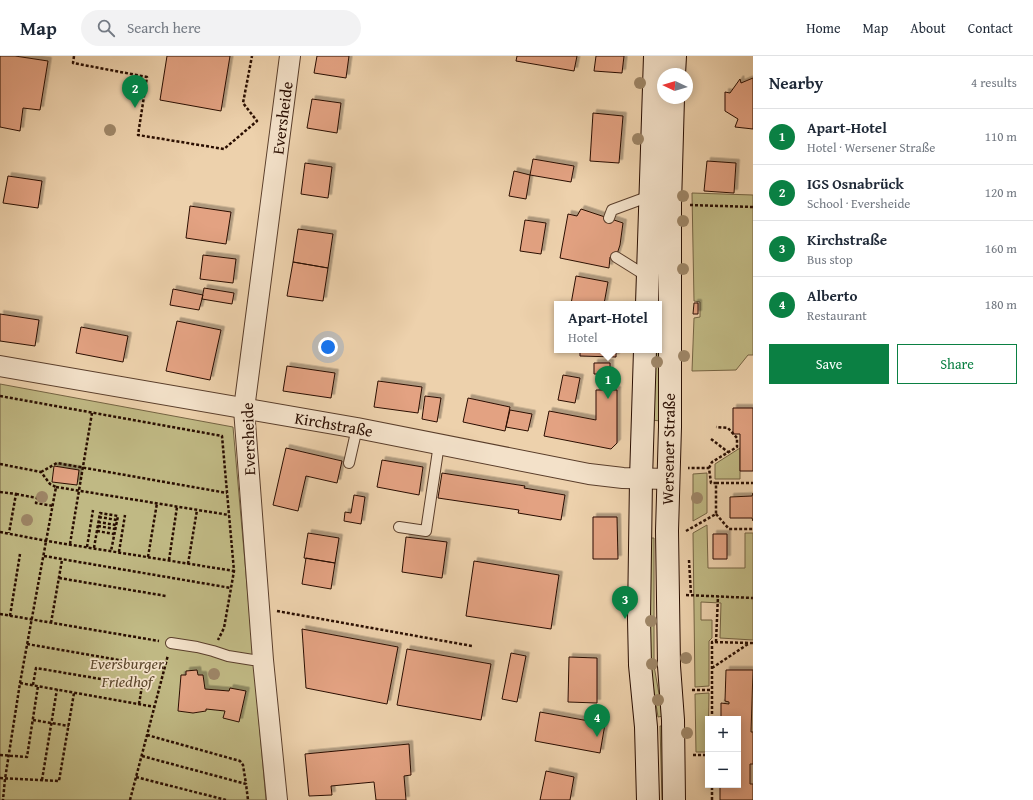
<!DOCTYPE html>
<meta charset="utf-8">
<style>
:root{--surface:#fff;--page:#f2f2f3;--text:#1f2937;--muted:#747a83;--line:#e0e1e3;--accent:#0b8043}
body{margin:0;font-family:"Gentium Book Plus",serif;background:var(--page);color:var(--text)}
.controls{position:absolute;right:12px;bottom:12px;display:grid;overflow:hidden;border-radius:0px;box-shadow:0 2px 10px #0003}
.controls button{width:36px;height:36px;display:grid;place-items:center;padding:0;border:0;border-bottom:1px solid var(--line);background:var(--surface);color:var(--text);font:20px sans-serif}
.compass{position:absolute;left:657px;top:12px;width:36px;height:36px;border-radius:50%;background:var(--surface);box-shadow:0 2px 10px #0003;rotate:274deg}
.you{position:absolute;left:328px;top:291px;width:14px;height:14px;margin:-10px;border:3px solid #fff;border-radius:50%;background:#1a73e8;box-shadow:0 0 0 6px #1a73e833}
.badge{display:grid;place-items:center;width:26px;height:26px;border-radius:50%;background:var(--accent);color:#fff;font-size:13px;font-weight:700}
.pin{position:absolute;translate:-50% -33px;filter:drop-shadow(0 1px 2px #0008)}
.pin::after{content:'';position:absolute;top:21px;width:14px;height:12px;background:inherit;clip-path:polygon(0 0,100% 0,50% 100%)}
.popup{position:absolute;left:554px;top:245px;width:108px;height:52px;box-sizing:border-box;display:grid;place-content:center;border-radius:0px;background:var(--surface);filter:drop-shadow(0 1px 3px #0005);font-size:13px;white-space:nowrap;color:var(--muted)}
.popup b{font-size:15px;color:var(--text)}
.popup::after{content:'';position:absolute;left:50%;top:100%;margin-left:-8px;border:8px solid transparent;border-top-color:var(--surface)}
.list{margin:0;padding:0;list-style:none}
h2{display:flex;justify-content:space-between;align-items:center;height:52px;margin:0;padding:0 16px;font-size:17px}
h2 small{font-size:13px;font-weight:400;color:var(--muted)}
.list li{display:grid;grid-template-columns:26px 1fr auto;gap:12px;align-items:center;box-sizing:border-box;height:56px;padding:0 16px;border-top:1px solid var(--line)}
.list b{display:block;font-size:15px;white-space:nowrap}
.list p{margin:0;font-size:13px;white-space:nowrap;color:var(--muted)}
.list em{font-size:13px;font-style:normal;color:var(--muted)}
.actions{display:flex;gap:8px;padding:12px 16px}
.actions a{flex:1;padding:9px 0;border:1px solid var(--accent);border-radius:0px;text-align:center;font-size:14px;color:var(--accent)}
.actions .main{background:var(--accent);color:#fff}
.icon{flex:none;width:22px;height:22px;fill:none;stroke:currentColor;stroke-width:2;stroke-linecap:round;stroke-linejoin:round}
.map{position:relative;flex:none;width:753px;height:744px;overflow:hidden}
header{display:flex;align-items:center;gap:24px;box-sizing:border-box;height:56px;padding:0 20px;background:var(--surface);border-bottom:1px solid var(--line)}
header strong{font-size:19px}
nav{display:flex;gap:22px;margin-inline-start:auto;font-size:14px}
.search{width:280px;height:36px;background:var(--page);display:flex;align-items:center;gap:10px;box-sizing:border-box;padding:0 14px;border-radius:22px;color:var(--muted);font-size:15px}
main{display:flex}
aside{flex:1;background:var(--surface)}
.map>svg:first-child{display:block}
.green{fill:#c0b984;stroke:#746342}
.building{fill:#e3a282;stroke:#290d00;filter:url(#shadow)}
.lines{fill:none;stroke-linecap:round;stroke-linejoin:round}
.lane-casing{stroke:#5a3e2b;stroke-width:12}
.street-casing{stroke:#5a3e2b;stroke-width:22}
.secondary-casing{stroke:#290d00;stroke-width:24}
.path{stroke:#290d00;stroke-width:2.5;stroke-dasharray:3 2;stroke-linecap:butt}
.lane{stroke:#f3e1c9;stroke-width:10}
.street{stroke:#f3e1c9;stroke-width:20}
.secondary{stroke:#f3e1c9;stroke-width:22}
.tree{fill:#9e8667}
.labels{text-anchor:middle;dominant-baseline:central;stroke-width:3.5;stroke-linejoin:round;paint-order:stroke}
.street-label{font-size:16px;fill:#290d00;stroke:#f3e1c9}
.park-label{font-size:16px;font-style:italic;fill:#5e492e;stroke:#f3e1c9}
</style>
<header>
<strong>Map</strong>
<div class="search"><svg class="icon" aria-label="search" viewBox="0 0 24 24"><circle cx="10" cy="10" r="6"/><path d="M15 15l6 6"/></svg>Search here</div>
<nav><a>Home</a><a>Map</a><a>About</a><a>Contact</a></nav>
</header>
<main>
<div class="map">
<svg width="753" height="744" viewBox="0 0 753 744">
<defs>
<filter id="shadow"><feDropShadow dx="3.5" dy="-3.5" stdDeviation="0" flood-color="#0004"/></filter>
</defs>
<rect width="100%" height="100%" fill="#edd1ac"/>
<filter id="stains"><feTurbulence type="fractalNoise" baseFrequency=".005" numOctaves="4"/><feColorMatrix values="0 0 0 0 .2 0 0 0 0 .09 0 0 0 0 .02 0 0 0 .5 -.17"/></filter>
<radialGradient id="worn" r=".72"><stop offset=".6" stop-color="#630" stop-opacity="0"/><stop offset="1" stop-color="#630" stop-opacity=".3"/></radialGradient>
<path class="green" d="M 660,54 L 661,365 L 651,364 L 653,294 L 659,294 L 659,248 L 655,248 Z
M 692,137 L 753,139 L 753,299 L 748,299 L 736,314 L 692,315 L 694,262 L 700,261 L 700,246 L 694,245 Z
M 0,328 L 233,371 L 266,744 L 0,744 Z
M 740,392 L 740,423 L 715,423 L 715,408 Z
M 707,417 L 707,457 L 693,465 L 693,418 Z
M 707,469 L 708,512 L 745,512 L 745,477 L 753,477 L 753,584 L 720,582 L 721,547 L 701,546 L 701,564 L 712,564 L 712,582 L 709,585 L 709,630 L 695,631 L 693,477 Z
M 649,482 L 654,482 L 654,610 L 663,660 L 658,661 L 650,611 Z
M 709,637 L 708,696 L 696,696 L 695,638 Z
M 660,670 L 665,670 L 667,744 L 662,744 Z"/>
<path class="building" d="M 0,0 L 15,0 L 48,5 L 40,54 L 23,52 L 20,75 L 0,71 Z
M 167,0 L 230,0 L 221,55 L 160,44 Z
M 317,0 L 349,0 L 346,22 L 314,17 Z
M 517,0 L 577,0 L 574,15 L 516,5 Z
M 596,0 L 624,0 L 622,17 L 594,15 Z
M 753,22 L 753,73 L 735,71 L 738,63 L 725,55 L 725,36 L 730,37 L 740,23 L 741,27 Z
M 312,43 L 341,47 L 337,77 L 307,72 Z
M 593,57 L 623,60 L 619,107 L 590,105 Z
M 533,103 L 574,110 L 571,126 L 530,119 Z
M 707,105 L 736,107 L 734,137 L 704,135 Z
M 305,107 L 332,111 L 328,142 L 301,138 Z
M 514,115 L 530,119 L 526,143 L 509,140 Z
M 8,120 L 42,125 L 38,152 L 3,147 Z
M 190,150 L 231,156 L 226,188 L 186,182 Z
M 581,153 L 623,167 L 620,189 L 616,201 L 610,201 L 609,212 L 560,202 L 568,158 L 577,160 Z
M 525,164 L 546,167 L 541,198 L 520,195 Z
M 298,173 L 333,178 L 328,212 L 293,206 Z
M 203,199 L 236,203 L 233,227 L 200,223 Z
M 293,206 L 328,212 L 323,245 L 287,240 Z
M 576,220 L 608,226 L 604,248 L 571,248 Z
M 204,232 L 234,237 L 232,248 L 202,243 Z
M 173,233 L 203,239 L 199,254 L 170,249 Z
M 694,247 L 698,247 L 698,258 L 693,258 Z
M 0,258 L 39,264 L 35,290 L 0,285 Z
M 177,265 L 221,274 L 210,324 L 166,315 Z
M 81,271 L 128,280 L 123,306 L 76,297 Z
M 580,294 L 616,294 L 616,301 L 580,300 Z
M 594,307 L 610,307 L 610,318 L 594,318 Z
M 287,310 L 335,317 L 331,342 L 283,335 Z
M 563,319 L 580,322 L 575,347 L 558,344 Z
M 378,325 L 422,331 L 418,357 L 374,351 Z
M 596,334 L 617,334 L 617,387 L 611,393 L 544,380 L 549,355 L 596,364 Z
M 425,340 L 441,342 L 437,366 L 422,363 Z
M 468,342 L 510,351 L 505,375 L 463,366 Z
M 733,352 L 753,352 L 753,415 L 740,415 L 740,378 L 733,378 Z
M 510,354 L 532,358 L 528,375 L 506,371 Z
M 286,392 L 342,405 L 337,427 L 306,420 L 298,455 L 273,449 Z
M 382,404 L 423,411 L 419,439 L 377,431 Z
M 54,410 L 79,414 L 77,429 L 52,426 Z
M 442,417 L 525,430 L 524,432 L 565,439 L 561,464 L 518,457 L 519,454 L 438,442 Z
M 753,437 L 753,465 L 752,462 L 730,462 L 730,441 L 752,440 Z
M 354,439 L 365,441 L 361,468 L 344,465 L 345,456 L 351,457 Z
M 593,461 L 617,461 L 618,503 L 593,503 Z
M 308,477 L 339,482 L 335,507 L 304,502 Z
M 713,478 L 727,478 L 727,503 L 713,503 Z
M 406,481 L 447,486 L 442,522 L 402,516 Z
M 306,502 L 335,507 L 331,533 L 302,528 Z
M 474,505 L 559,519 L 551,573 L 466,560 Z
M 302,573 L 398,591 L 387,648 L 306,632 Z
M 407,593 L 491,608 L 481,664 L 397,649 Z
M 511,597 L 526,600 L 517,646 L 502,643 Z
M 569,601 L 597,602 L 597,647 L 568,646 Z
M 197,614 L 198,619 L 203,619 L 205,633 L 229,635 L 230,632 L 246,635 L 239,666 L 223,662 L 225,655 L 206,653 L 206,655 L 193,657 L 178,655 L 181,619 L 186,619 L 186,615 Z
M 726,614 L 753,614 L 751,676 L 753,676 L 753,708 L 750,708 L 750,728 L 753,728 L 753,744 L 720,744 L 720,729 L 738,729 L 738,663 L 721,663 L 721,647 L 729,648 L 729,646 L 725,645 Z
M 540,656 L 605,668 L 600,697 L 535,685 Z
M 409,688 L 411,719 L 404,720 L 406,744 L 376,744 L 374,726 L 331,730 L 332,739 L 309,740 L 305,698 Z
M 546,715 L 574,721 L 570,744 L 540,744 Z"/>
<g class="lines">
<defs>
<path id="lane" d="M 609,162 L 612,154 L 650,140
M 616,201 L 648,221
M 349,407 L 357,372
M 399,471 L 426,475 L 439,388
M 171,587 L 197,591 L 213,595 L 228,600 L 253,604 L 263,604"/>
<g id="street">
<path id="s1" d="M 0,310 L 357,372 L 589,418 L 623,422 L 668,423"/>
<path id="s2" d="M 277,744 L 263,604 L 244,353 L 290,0"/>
</g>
<path id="secondary" d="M 674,18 L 675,0
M 673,42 L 670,148 L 670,371 L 667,475 L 669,610 L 673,664 L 674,744
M 647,248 L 655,0
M 645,294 L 641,423 L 639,563 L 640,609 L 646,671 L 648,744"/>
</defs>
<use href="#lane" class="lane-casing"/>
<use href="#street" class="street-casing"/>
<use href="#secondary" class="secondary-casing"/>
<path class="path" d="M 74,0 L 73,7 L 147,21 L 138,79 L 224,93 L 257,65 L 243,47 L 252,0
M 690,149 L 753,151
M 0,340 L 222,380 L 234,515 L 224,572 L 218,584
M 711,383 L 728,396
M 0,408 L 41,416 L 50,428 L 56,431 L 20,627 L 5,723 L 3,744
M 709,412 L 712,406 L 737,391 L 737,382 L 728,372 L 716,371
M 41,416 L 57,407 L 227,437
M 716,427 L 753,427
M 56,431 L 229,459
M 0,436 L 16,438 L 9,477
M 16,438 L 37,442 L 36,447 L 53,450
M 716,458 L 729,473 L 753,473
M 99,461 L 117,464
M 98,466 L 116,469
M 98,470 L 115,473
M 97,475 L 114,478
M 686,475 L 716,458 L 716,427 L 711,427 L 709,412 L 688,412
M 0,476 L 47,485 L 234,515
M 70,488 L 92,357
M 87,491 L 93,454
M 94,492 L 100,457 L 118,460 L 111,495
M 119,496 L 125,459
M 44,500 L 231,532
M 148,501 L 157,447
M 169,504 L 177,451
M 689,504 L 691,539
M 188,508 L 197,454
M 59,522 L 166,540
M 686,539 L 753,542
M 277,555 L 472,590
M 0,558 L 159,585
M 10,560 L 20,498
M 51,567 L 62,504
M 716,586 L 718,540
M 27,588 L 165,612
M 712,612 L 748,588
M 20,627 L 155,651
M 33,629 L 36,612 L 142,630 L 139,648
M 692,634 L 712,634
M 712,663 L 712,586 L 753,587
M 33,664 L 69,670
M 147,679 L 240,705 L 243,709 L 246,728
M 0,699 L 27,701 L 38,630
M 693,699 L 708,699
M 142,700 L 246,728 L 248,744
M 136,721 L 226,744
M 0,722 L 59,725 L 74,637
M 42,724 L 57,633
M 130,744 L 168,599
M 712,744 L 712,729"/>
<use href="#lane" class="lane"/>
<use href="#street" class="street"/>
<use href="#secondary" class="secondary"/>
</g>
<g class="tree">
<circle cx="640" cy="27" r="6"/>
<circle cx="110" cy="74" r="6"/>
<circle cx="638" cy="83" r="6"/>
<circle cx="683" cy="140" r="6"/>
<circle cx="683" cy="165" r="6"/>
<circle cx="683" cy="213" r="6"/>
<circle cx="684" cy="300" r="6"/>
<circle cx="657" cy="306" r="6"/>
<circle cx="42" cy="441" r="6"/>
<circle cx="697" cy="442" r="6"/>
<circle cx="27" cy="464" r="6"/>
<circle cx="651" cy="565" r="6"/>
<circle cx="686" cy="602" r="6"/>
<circle cx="652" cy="608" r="6"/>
<circle cx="214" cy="618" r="6"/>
<circle cx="658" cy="644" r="6"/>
<circle cx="687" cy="677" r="6"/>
</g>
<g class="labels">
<g class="street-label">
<text stroke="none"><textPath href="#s2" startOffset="686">Eversheide</textPath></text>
<text stroke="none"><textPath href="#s1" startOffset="339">Kirchstraße</textPath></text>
<text transform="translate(248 383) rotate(-92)">Eversheide</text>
<text transform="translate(668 393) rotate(-89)">Wersener Straße</text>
</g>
<g class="park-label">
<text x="127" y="607">Eversburger<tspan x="127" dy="18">Friedhof</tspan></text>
</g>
</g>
<rect width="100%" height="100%" filter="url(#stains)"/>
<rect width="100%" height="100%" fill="url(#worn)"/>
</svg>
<div class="controls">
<button>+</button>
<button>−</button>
</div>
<svg class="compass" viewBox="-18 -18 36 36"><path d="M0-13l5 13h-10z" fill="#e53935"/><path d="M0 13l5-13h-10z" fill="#747a83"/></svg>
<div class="you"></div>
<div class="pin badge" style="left:608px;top:343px">1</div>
<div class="popup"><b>Apart-Hotel</b>Hotel</div>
<div class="pin badge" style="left:135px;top:52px">2</div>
<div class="pin badge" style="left:625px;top:563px">3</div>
<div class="pin badge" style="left:597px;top:681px">4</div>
</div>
<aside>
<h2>Nearby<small>4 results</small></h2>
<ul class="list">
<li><span class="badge">1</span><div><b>Apart-Hotel</b><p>Hotel · Wersener Straße</p></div><em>110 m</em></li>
<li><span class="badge">2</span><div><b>IGS Osnabrück</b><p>School · Eversheide</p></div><em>120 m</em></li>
<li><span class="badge">3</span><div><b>Kirchstraße</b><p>Bus stop</p></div><em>160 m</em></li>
<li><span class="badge">4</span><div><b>Alberto</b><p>Restaurant</p></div><em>180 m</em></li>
</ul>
<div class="actions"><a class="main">Save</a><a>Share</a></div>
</aside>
</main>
